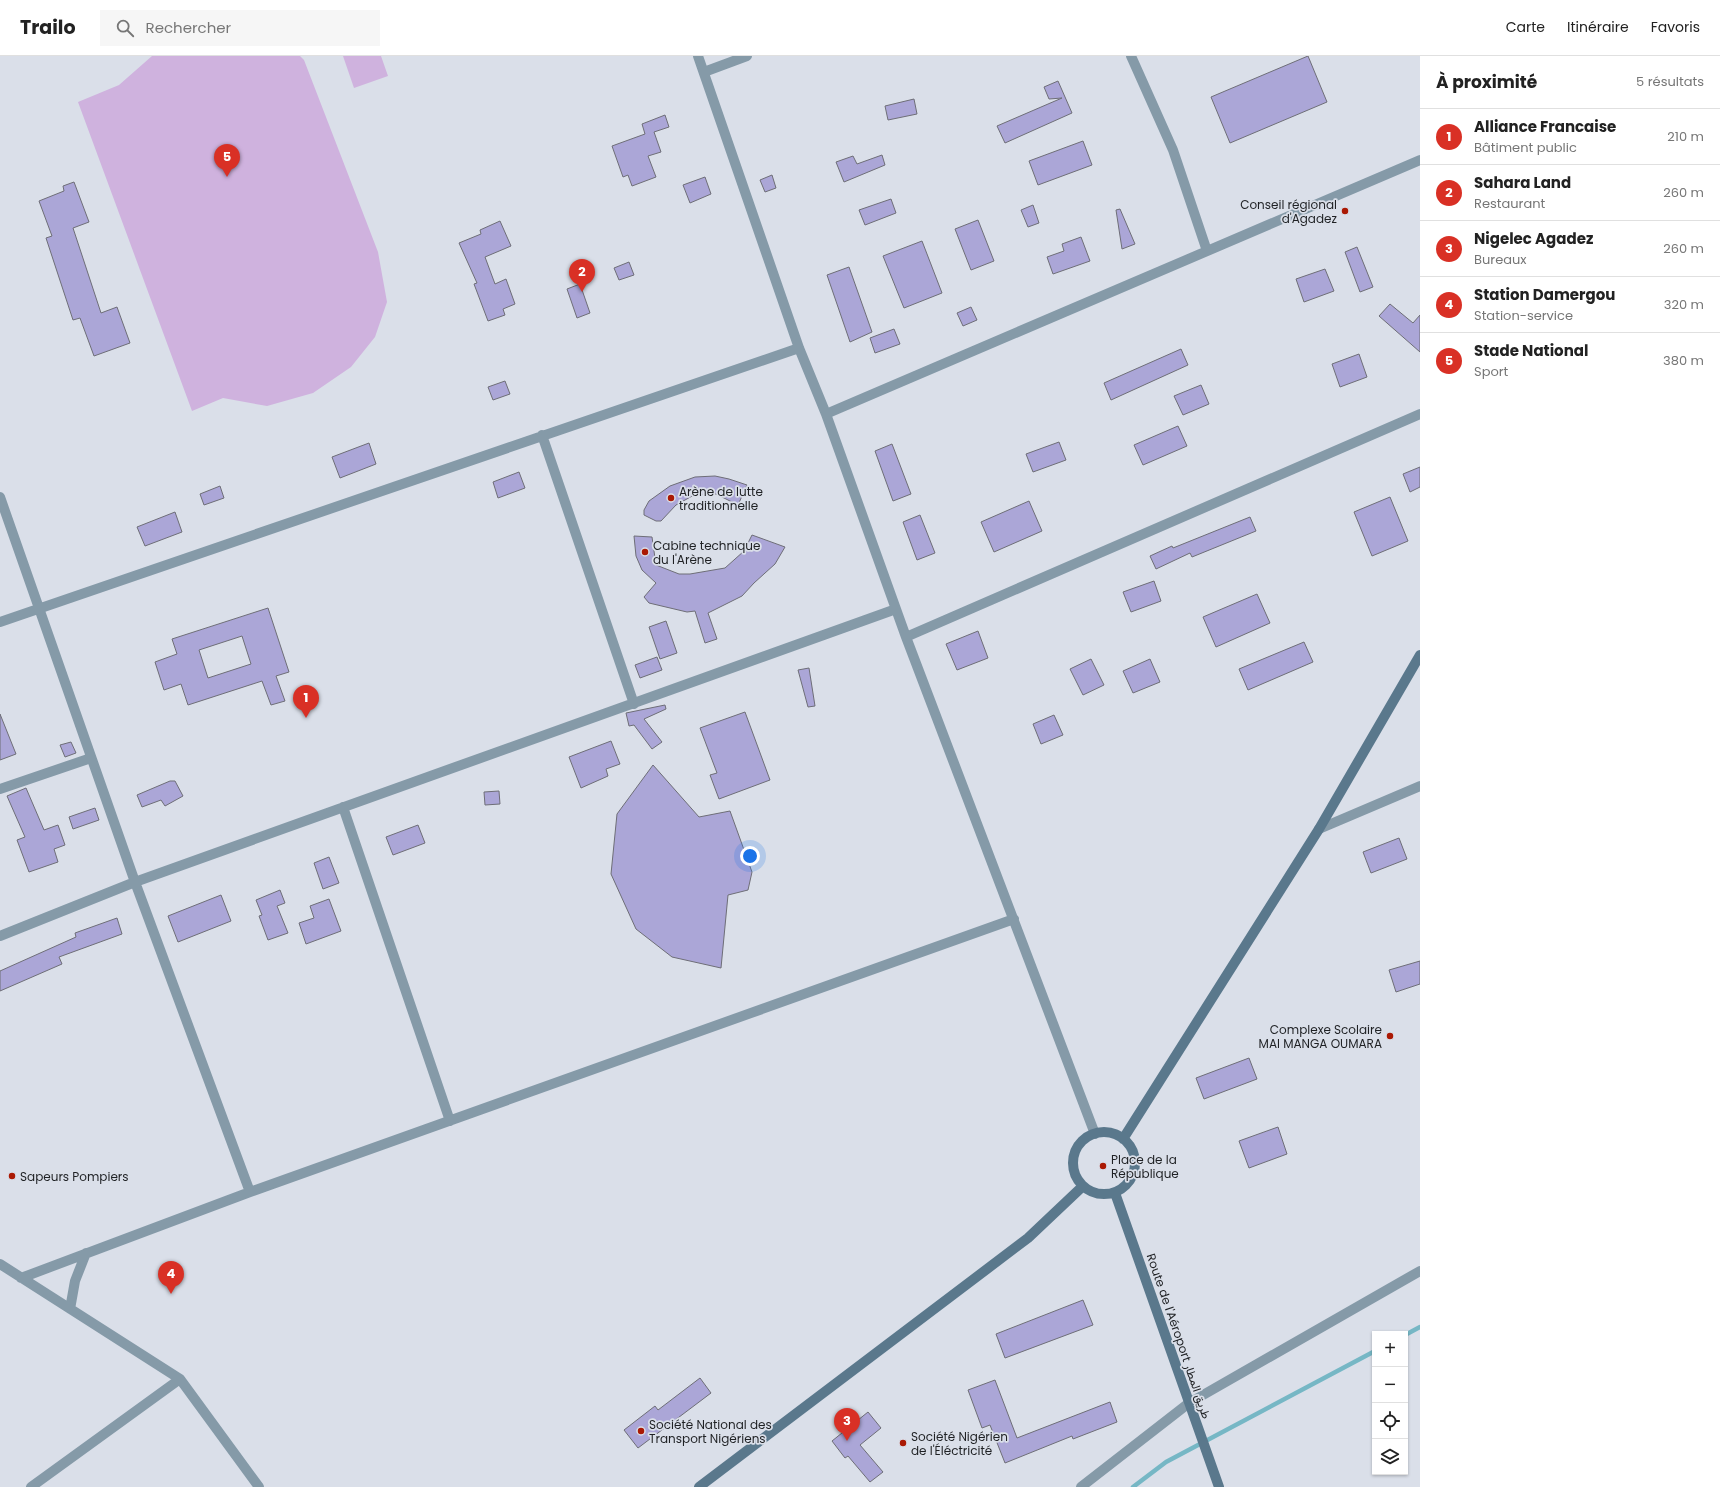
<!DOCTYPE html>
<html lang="fr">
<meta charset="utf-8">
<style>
:root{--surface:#fff;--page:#f6f6f6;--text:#222;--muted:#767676;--line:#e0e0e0;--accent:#d93025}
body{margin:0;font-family:Poppins,Vazirmatn,sans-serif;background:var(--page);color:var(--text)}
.controls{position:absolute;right:12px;bottom:12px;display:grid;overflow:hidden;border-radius:0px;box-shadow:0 1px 3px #0004}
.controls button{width:36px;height:36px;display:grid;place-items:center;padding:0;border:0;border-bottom:1px solid var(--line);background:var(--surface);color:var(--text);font:20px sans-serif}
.you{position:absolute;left:750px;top:800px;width:14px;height:14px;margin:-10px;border:3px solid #fff;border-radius:50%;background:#1a73e8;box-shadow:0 0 0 6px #1a73e833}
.badge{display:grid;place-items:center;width:26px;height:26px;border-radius:50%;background:var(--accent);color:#fff;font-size:13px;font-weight:700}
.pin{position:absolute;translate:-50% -33px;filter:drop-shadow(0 1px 2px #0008)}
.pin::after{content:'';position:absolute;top:21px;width:14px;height:12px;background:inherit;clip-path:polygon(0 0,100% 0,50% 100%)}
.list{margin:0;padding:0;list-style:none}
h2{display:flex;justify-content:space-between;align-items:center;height:52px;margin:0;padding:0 16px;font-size:17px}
h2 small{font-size:13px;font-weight:400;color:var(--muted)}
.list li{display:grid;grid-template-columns:26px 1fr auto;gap:12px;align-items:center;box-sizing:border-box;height:56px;padding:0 16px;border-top:1px solid var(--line)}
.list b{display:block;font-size:15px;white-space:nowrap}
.list p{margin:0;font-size:13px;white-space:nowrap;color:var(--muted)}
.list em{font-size:13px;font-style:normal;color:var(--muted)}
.icon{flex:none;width:22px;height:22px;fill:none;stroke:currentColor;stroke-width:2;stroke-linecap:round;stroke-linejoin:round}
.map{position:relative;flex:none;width:1420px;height:1431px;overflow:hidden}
header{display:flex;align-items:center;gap:24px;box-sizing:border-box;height:56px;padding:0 20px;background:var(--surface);border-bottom:1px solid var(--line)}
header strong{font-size:19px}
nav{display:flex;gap:22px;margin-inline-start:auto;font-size:14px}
.search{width:280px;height:36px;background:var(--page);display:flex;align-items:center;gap:10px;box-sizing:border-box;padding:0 14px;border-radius:0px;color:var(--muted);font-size:15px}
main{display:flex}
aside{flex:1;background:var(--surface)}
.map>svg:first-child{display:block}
.green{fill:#cfb2de}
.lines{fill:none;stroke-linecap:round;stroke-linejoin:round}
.stream{stroke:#76b7c5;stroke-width:4.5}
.building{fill:#aba6d7;stroke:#6e6e77;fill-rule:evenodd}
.minor{stroke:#859aa8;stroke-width:10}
.secondary{stroke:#5a788c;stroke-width:10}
.poi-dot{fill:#aa1904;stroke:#dadfe9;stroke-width:1.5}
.labels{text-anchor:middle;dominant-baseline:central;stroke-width:3.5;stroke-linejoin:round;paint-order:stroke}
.poi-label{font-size:12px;fill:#1f2124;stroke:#dadfe9;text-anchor:start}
.street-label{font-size:12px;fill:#1f2124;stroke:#dadfe9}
</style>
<header>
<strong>Trailo</strong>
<div class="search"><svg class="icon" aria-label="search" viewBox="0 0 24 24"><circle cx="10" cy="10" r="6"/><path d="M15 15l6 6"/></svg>Rechercher</div>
<nav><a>Carte</a><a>Itinéraire</a><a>Favoris</a></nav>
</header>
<main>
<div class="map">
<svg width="1420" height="1431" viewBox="0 0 1420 1431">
<rect width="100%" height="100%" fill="#dadfe9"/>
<path class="green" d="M 152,0 L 300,0 L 304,4 L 378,196 L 387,246 L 375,281 L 351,311 L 313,337 L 267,350 L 223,342 L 192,355 L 78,46 L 119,29 Z
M 343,0 L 381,0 L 388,20 L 354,32 Z"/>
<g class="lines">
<path class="stream" d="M 1405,1279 L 1420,1271
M 1133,1431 L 1166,1406 L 1375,1295"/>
</g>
<path class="building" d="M 1308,0 L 1327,46 L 1230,87 L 1211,41 Z
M 1058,25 L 1072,57 L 1005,87 L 997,70 L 1062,42 L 1049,43 L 1044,31 Z
M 914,43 L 917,58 L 888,64 L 885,50 Z
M 665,59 L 669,71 L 654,76 L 661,96 L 648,100 L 656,121 L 632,130 L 628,119 L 623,121 L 612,90 L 645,78 L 642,68 Z
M 1083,85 L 1092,109 L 1038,129 L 1029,105 Z
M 882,99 L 885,109 L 844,126 L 836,106 L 853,100 L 857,108 Z
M 772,119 L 776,132 L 765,136 L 760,124 Z
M 705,121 L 711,138 L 690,147 L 683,129 Z
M 74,126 L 89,166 L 73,172 L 101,257 L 117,251 L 130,287 L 94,300 L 80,262 L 73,264 L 46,182 L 52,180 L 39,145 L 64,135 L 63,130 Z
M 891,143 L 896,157 L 865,169 L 859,154 Z
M 1033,149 L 1039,167 L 1028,171 L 1021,154 Z
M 1120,153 L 1135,188 L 1122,193 L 1116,154 Z
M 978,164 L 994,205 L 971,214 L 955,173 Z
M 500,165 L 511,190 L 485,201 L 495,228 L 506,223 L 515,248 L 503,253 L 505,259 L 488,265 L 474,228 L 477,227 L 459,187 L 481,178 L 480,174 Z
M 1081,181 L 1090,205 L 1053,218 L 1047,201 L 1064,195 L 1062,188 Z
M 922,185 L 942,237 L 904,252 L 883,200 Z
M 1357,191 L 1373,231 L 1360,236 L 1345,196 Z
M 629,206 L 634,219 L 619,224 L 614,212 Z
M 849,211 L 872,276 L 850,286 L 827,219 Z
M 1325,213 L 1334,235 L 1304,246 L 1296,223 Z
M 580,228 L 590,257 L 577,262 L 567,233 Z
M 1390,248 L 1413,267 L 1420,259 L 1420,296 L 1379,260 Z
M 971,251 L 977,264 L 963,270 L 957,257 Z
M 894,273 L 900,288 L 875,297 L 870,282 Z
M 1181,293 L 1188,309 L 1111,344 L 1104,327 Z
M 1359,298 L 1367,321 L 1340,331 L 1332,308 Z
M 505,325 L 510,338 L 493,344 L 488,331 Z
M 1201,329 L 1209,348 L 1183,359 L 1174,340 Z
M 1178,370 L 1187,390 L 1143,409 L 1134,389 Z
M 1059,386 L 1066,404 L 1033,416 L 1026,398 Z
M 369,387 L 376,408 L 340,422 L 332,401 Z
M 892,388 L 911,438 L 893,445 L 875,395 Z
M 1420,411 L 1420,431 L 1410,436 L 1403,418 Z
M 519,416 L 525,432 L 498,442 L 493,426 Z
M 715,420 L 729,423 L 747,429 L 738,449 L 716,438 L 694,439 L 676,449 L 661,465 L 656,465 L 644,459 L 644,454 L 649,445 L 670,430 L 695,421 Z
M 220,430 L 224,442 L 204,449 L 200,438 Z
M 1390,441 L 1408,485 L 1372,500 L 1354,456 Z
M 1029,445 L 1042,475 L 994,496 L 981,466 Z
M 175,456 L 182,476 L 145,490 L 137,471 Z
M 920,459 L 935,497 L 917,504 L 903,466 Z
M 1250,461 L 1256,475 L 1192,501 L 1190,497 L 1156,513 L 1150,500 L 1172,490 L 1173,492 Z
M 752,479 L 785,491 L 775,508 L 754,527 L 742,540 L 708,557 L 717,583 L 705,587 L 695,555 L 687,556 L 649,547 L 644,541 L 656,527 L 642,514 L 636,500 L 634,480 L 652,481 L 656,509 L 679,518 L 690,518 L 725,512 L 744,495 Z
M 1154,525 L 1161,545 L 1131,556 L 1123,536 Z
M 1257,538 L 1270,567 L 1216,591 L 1203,561 Z
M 268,552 L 289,616 L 276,620 L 285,645 L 271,649 L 262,625 L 188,649 L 181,628 L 164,634 L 155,606 L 177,598 L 172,583 ZM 242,580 L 251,608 L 208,622 L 199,594 Z
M 666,565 L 677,597 L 660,603 L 649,571 Z
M 978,575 L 988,602 L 957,614 L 946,588 Z
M 1304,586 L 1313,606 L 1248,634 L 1239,613 Z
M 657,601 L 662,614 L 640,622 L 635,609 Z
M 1091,603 L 1104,629 L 1083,639 L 1070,613 Z
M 1150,603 L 1160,626 L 1133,637 L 1123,615 Z
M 809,612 L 815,650 L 808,651 L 798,614 Z
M 665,649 L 666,653 L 644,663 L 662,686 L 652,693 L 634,669 L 629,670 L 626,657 Z
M 745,656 L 770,724 L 719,743 L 710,719 L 717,717 L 700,672 Z
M 0,658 L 16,698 L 0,704 Z
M 1054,659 L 1063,679 L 1041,688 L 1033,668 Z
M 611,685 L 620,708 L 606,713 L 608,720 L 581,732 L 569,701 Z
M 71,686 L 76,697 L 65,701 L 60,689 Z
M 653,709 L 699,761 L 730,755 L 752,816 L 748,834 L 728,839 L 721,912 L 672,901 L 636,873 L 611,818 L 617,758 Z
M 170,725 L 175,725 L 183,740 L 165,750 L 161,744 L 142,751 L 137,739 Z
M 26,732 L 44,774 L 58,769 L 65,789 L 54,793 L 58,806 L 29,816 L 17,784 L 25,781 L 7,740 Z
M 499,735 L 500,748 L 485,749 L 484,736 Z
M 95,752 L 99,764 L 73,773 L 69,761 Z
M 418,769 L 425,787 L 393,799 L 386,781 Z
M 1399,782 L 1407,803 L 1371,817 L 1363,796 Z
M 329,801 L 339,827 L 323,833 L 314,807 Z
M 280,834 L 285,847 L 277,850 L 288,877 L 268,884 L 259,860 L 262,859 L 256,844 Z
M 221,839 L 231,865 L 178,886 L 168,860 Z
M 329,843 L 341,875 L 306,888 L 299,867 L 314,862 L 310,850 Z
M 117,862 L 122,878 L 59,901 L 62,908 L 0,935 L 0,915 L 76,881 L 75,877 Z
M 1420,905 L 1420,928 L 1396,936 L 1389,914 Z
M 1249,1002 L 1257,1023 L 1204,1043 L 1196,1022 Z
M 1278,1071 L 1287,1098 L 1249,1112 L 1239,1085 Z
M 1083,1244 L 1093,1269 L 1005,1302 L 996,1278 Z
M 700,1322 L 711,1337 L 638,1392 L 624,1374 L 655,1350 L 658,1354 Z
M 995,1324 L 1017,1382 L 1110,1346 L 1117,1366 L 1073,1383 L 1072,1380 L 1005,1407 L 990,1369 L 982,1372 L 968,1334 Z
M 868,1356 L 881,1372 L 860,1389 L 883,1416 L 870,1426 L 848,1400 L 845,1402 L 832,1385 Z"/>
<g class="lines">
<path class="minor" d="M 698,0 L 799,292 L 826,358 L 906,581 L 1095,1078
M 1131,0 L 1173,94 L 1207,195
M 704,16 L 747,0
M 826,358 L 1420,104
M 542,379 L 634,648
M 0,441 L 135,826 L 250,1136
M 0,566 L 799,292
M 906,581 L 1420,358
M 0,733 L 91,702
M 343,751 L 450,1065
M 1319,773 L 1420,730
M 0,880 L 135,826 L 896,553
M 0,1208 L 180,1323 L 259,1431
M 21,1222 L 250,1136 L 1014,863
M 70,1253 L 75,1225 L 86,1197
M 31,1431 L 180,1323
M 1081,1431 L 1189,1347 L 1420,1215"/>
<path class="secondary" d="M1073 1107a31 31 0 1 1 62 0a31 31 0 1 1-62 0Z
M 1123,1083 L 1319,773 L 1420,599
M 1115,1137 L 1219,1431
M 699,1431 L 1028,1182 L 1083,1130"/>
</g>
<g class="poi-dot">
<circle cx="1345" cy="155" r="4"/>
<circle cx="671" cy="442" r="4"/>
<circle cx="645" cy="496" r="4"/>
<circle cx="1390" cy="980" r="4"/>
<circle cx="1103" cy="1110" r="4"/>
<circle cx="12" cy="1120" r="4"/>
<circle cx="641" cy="1375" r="4"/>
<circle cx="903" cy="1387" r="4"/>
</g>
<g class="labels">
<g class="poi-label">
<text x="1337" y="148" text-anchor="end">Conseil régional<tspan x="1337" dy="14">d'Agadez</tspan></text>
<text x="679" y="435">Arène de lutte<tspan x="679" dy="14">traditionnelle</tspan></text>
<text x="653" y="489">Cabine technique<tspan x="653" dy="14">du l'Arène</tspan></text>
<text x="1382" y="973" text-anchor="end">Complexe Scolaire<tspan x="1382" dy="14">MAI MANGA OUMARA</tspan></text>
<text x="1111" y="1103">Place de la<tspan x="1111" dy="14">République</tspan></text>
<text x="20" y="1120">Sapeurs Pompiers</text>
<text x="649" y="1368">Société National des<tspan x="649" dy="14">Transport Nigériens</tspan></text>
<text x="911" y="1380">Société Nigérien<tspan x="911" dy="14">de l'Éléctricité</tspan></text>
</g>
<g class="street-label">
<text transform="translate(1179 1280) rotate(71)">Route de l'Aéroport طريق المطار</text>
</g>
</g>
</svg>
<div class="controls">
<button>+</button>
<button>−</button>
<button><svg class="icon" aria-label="locate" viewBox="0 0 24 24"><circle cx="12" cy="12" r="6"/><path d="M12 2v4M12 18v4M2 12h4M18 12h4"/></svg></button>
<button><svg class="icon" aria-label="layers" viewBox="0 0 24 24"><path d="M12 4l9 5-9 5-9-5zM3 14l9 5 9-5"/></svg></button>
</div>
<div class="you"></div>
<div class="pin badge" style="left:306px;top:662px">1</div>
<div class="pin badge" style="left:582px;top:236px">2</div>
<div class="pin badge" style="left:847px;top:1385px">3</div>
<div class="pin badge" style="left:171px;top:1238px">4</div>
<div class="pin badge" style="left:227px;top:121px">5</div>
</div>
<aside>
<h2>À proximité<small>5 résultats</small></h2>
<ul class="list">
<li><span class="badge">1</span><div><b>Alliance Francaise</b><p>Bâtiment public</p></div><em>210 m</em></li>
<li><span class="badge">2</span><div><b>Sahara Land</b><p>Restaurant</p></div><em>260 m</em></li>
<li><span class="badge">3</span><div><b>Nigelec Agadez</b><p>Bureaux</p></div><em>260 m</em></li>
<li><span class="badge">4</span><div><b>Station Damergou</b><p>Station-service</p></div><em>320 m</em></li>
<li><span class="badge">5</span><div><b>Stade National</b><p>Sport</p></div><em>380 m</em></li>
</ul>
</aside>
</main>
